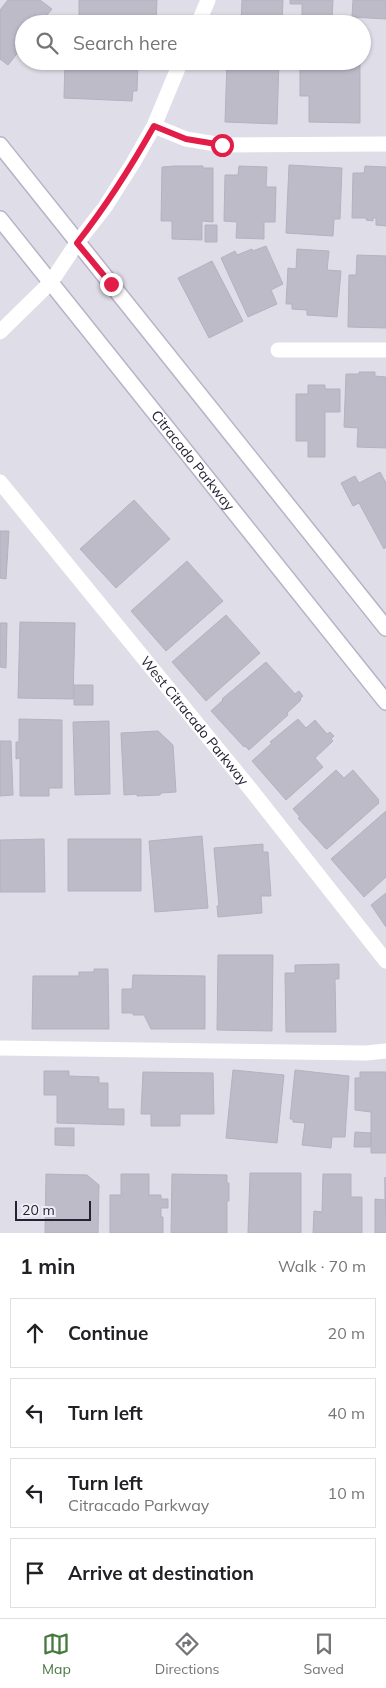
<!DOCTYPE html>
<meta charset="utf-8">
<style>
:root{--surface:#fff;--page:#f2f2f2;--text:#202124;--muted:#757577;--line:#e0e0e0;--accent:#47793f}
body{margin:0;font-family:Mulish,sans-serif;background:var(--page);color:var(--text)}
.scale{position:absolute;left:15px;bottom:12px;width:76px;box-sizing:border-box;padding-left:5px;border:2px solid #282136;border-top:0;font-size:14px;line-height:18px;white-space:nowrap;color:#282136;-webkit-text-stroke:4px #eeeef5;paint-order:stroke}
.stop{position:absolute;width:15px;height:15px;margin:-11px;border:4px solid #e11d48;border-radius:50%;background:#fff}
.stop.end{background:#e11d48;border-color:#fff;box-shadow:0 1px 5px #0008}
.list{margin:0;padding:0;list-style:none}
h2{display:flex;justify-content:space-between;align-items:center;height:65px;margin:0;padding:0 20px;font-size:21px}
h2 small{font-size:16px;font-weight:400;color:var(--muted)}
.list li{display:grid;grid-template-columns:32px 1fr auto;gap:15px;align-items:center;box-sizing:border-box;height:70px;margin:0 10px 10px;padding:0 10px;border:1px solid var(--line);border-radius:0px}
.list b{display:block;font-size:19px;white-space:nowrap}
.list p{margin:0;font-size:16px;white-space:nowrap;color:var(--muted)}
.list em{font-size:16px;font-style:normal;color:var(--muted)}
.icon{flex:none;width:28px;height:28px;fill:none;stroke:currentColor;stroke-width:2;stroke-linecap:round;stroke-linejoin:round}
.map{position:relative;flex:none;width:386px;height:1233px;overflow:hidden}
.search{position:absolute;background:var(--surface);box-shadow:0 1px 4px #0004;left:15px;right:15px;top:15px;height:55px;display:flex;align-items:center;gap:12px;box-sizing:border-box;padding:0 18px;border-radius:28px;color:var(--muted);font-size:19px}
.sheet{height:385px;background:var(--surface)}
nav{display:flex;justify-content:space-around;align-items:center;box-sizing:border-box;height:70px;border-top:1px solid var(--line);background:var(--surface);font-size:14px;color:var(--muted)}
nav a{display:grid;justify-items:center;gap:2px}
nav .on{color:var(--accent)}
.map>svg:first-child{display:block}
.building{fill:#bdbbc8;stroke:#b4b1c1}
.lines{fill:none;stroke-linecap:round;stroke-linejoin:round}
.secondary-casing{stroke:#b7b2c7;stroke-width:18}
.street{stroke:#fff;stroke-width:15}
.secondary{stroke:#fff;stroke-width:15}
.route{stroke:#e11d48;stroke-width:6}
.labels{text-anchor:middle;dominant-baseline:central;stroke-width:4;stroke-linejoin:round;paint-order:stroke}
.street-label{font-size:14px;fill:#282136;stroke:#eeeef5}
</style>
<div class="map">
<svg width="386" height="1233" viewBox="0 0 386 1233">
<rect width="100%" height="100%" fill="#dfdee8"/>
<path class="building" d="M 8,0 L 40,0 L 52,9 L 43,20 L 48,24 L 24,24 L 24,45 L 8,65 L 0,59 L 0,10 Z
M 79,0 L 157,0 L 156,24 L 79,24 Z
M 242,0 L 283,0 L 282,24 L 241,24 Z
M 290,0 L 333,0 L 332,20 L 302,18 L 302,4 L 290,4 Z
M 353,0 L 386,0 L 386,19 L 352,17 Z
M 65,61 L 138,62 L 137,91 L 133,91 L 132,101 L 64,98 Z
M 227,61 L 279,61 L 277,124 L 225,122 Z
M 310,61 L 360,61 L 360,123 L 309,122 L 309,96 L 300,96 L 300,68 L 310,68 Z
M 289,165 L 342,168 L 340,219 L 334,219 L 333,236 L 286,233 Z
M 175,166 L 203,166 L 203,168 L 213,168 L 213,222 L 202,221 L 202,240 L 172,239 L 172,221 L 161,221 L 162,167 Z
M 239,166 L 267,167 L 266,187 L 276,187 L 275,222 L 264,222 L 264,239 L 236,238 L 237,222 L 224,221 L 225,175 L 238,175 Z
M 365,166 L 386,167 L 386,226 L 376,225 L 376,218 L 373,218 L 373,221 L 366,220 L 367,218 L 352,218 L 353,173 L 364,173 Z
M 205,225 L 217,225 L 217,242 L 205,242 Z
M 266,246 L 283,284 L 271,290 L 277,304 L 248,317 L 221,258 L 235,251 L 237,255 L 252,249 L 253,251 Z
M 297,249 L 329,251 L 327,270 L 341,271 L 337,317 L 307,315 L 307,310 L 292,309 L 292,304 L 286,304 L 288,268 L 296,269 Z
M 357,255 L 386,256 L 386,328 L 348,327 L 349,275 L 356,275 Z
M 212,261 L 243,321 L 209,338 L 178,278 Z
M 359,372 L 375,372 L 375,376 L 386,377 L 386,448 L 357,447 L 358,428 L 344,427 L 346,374 L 359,374 Z
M 308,385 L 325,385 L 325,389 L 340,389 L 340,412 L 325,412 L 325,457 L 308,457 L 308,441 L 296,441 L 296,394 L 308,394 Z
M 380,472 L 386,483 L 386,547 L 384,549 L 359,503 L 353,506 L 341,483 L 355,476 L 359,483 Z
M 134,500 L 170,539 L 116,588 L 80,549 Z
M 0,531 L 9,531 L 6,579 L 0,578 Z
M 187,561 L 223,601 L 166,651 L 131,611 Z
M 226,615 L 260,653 L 206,701 L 172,662 Z
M 20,622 L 75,623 L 73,699 L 18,698 Z
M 0,623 L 7,623 L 6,668 L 0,667 Z
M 266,662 L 295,694 L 299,691 L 303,696 L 300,699 L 301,700 L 287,713 L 288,715 L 249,750 L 245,746 L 244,747 L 211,711 L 223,700 L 222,699 Z
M 74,685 L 93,685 L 93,705 L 74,705 Z
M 19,719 L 62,720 L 62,788 L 49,788 L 49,796 L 20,796 L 20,758 L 16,759 L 16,742 L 19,742 Z
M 298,719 L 306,728 L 315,720 L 327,734 L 330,732 L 334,736 L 331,739 L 333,741 L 315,758 L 323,767 L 286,800 L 252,761 L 272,743 L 270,742 Z
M 109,721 L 110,794 L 75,795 L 73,722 Z
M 158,731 L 173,745 L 176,792 L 161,793 L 160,795 L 137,796 L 137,794 L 124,795 L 121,733 Z
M 0,741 L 11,741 L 13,795 L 0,796 Z
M 336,770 L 344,778 L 353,770 L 379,800 L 378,801 L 379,803 L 327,849 L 325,848 L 298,818 L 300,817 L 293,809 Z
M 386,811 L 386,877 L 364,897 L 331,859 Z
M 202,836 L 208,908 L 155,912 L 149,841 Z
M 44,839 L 45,892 L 0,892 L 0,840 Z
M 68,839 L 141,839 L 141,891 L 68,891 Z
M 263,844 L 263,852 L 268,852 L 271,896 L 261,896 L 262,913 L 218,917 L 217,906 L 219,906 L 214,848 Z
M 386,893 L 386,927 L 371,905 Z
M 218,955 L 273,955 L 272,1031 L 217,1030 Z
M 339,964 L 339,979 L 335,979 L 336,1032 L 286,1032 L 285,973 L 295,973 L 295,965 Z
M 94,969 L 108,969 L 109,1029 L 32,1029 L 33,976 L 79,976 L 79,972 L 94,972 Z
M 133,975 L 205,976 L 205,1029 L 151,1029 L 144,1015 L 133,1015 L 133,1013 L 122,1013 L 122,989 L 132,989 Z
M 233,1070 L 284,1075 L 277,1143 L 226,1138 Z
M 295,1070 L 349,1076 L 345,1137 L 332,1137 L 331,1148 L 302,1145 L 305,1123 L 293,1122 L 293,1119 L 290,1119 Z
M 44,1071 L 69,1071 L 69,1076 L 99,1077 L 99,1083 L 108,1083 L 108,1109 L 124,1109 L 124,1125 L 57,1123 L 57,1095 L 44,1095 Z
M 143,1072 L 213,1073 L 214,1114 L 180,1114 L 180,1126 L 151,1126 L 151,1114 L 141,1114 Z
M 360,1072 L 386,1072 L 386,1153 L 371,1153 L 371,1112 L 355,1110 L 355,1078 L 360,1078 Z
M 55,1128 L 74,1128 L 74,1146 L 55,1145 Z
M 355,1132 L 371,1133 L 370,1147 L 354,1147 Z
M 250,1173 L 301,1173 L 301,1233 L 248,1233 Z
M 46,1174 L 87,1175 L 99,1185 L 98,1233 L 45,1233 Z
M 121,1174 L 149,1174 L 149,1195 L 161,1195 L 161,1199 L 168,1199 L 168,1208 L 161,1208 L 161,1217 L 163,1217 L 163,1233 L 110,1233 L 110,1195 L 121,1195 Z
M 172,1174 L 227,1175 L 227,1183 L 229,1183 L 229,1201 L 227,1201 L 227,1233 L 171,1233 Z
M 323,1174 L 351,1174 L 351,1197 L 362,1197 L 362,1233 L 313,1233 L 314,1211 L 322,1212 Z
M 385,1177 L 386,1233 L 375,1233 L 375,1199 L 385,1200 Z"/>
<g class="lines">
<defs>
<g id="secondary">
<path d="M 0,145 L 386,628"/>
<path id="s2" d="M 0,219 L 386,702"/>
</g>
</defs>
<use href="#secondary" class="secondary-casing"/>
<g class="street">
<path d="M 198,24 L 208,0"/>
<path d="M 154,126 L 186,139 L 222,145 L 386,144"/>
<path d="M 0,332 L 51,282 L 77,243 L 105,207 L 133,163 L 154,126 L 181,61"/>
<path d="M 278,350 L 386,350"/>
<path id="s1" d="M 0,482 L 252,791 L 386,961"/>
<path d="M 0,1048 L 366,1053 L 386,1051"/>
</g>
<use href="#secondary" class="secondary"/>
</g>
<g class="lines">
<path class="route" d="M 111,284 L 77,243 C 106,206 131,167 154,126 L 186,139 L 222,145"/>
</g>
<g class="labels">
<g class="street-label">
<text stroke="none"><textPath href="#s2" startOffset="309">Citracado Parkway</textPath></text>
<text stroke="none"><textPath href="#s1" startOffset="308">West Citracado Parkway</textPath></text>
</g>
</g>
</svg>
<div class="scale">20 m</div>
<div class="stop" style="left:222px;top:145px"></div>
<div class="stop end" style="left:111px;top:284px"></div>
<div class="search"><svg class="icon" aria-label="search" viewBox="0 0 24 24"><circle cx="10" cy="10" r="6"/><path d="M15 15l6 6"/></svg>Search here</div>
</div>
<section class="sheet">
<h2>1 min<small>Walk · 70 m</small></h2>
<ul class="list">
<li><svg class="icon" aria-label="ahead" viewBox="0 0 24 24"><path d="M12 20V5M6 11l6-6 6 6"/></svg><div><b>Continue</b></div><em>20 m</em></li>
<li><svg class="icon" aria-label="left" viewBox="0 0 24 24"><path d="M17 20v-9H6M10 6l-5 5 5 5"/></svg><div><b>Turn left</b></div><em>40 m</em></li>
<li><svg class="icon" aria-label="left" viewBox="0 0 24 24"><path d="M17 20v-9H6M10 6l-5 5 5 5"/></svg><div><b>Turn left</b><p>Citracado Parkway</p></div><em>10 m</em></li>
<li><svg class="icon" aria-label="arrive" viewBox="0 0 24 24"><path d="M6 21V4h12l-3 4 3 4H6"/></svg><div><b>Arrive at destination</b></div></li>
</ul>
</section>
<nav>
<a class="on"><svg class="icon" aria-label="map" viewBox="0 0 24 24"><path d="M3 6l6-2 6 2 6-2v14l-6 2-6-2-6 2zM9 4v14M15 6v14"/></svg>Map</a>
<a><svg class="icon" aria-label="directions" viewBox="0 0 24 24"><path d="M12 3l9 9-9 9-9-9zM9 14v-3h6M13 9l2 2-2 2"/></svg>Directions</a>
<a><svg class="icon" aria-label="saved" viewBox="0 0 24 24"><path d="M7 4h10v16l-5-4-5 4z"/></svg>Saved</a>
</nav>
